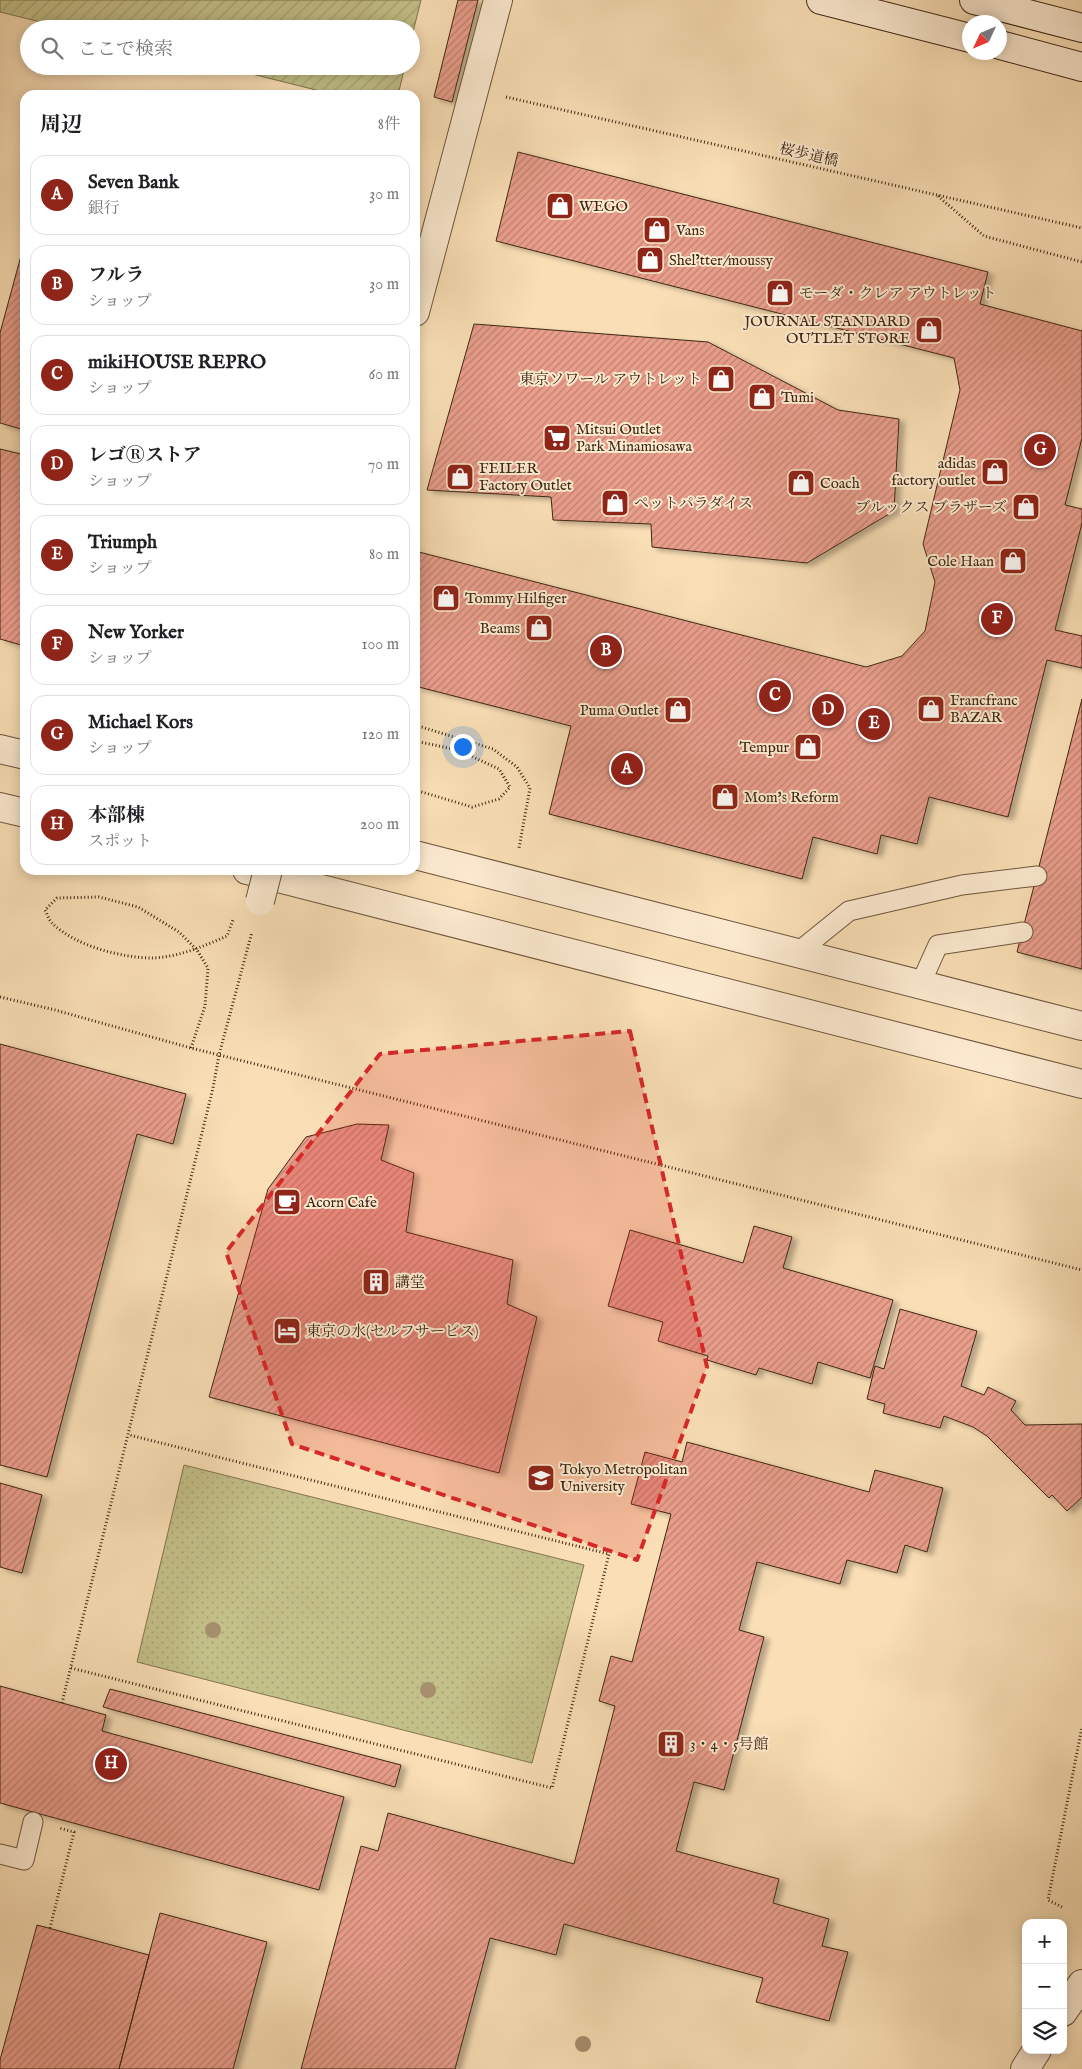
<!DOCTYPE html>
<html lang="ja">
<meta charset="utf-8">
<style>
:root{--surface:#fff;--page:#f6f6f6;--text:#202124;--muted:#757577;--line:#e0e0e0;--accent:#8f2418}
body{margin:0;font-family:"IM FELL English","Noto Serif JP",serif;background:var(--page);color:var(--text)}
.controls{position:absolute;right:15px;bottom:15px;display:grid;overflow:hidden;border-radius:10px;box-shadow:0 2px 12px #0003}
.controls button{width:45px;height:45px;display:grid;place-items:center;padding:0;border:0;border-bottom:1px solid var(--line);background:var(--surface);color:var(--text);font:25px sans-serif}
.compass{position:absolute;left:962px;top:15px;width:45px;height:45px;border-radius:50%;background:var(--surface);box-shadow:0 2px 12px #0003;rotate:226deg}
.you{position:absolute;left:462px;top:746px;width:18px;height:18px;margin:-12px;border:4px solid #fff;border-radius:50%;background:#1a73e8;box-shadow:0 0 0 8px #1a73e833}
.badge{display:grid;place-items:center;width:32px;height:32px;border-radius:50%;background:var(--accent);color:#fff;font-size:16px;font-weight:700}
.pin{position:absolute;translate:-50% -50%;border:2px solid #fff;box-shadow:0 1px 5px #0006}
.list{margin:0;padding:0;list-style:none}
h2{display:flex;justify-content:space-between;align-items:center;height:65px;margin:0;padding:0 20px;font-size:21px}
h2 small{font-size:16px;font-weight:400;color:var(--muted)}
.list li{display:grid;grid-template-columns:32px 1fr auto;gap:15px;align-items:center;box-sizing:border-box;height:80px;margin:0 10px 10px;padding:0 10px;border:1px solid var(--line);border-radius:15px}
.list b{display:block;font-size:19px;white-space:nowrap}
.list p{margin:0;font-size:16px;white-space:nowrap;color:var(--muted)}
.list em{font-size:16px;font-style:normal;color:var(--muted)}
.icon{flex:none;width:28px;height:28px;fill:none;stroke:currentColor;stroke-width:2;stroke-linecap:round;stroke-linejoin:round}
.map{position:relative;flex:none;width:1082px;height:2069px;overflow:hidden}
.search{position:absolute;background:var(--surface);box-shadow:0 2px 12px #0003;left:20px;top:20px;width:400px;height:55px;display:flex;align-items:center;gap:12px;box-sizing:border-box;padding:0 18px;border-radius:28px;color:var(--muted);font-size:19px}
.panel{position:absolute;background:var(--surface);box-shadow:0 2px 12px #0003;left:20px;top:90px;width:400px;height:785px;border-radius:15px}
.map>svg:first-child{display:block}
.grass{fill:url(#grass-dots);stroke:#82744e}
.garden{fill:url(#garden-furrows);stroke:#82744e}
.building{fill:url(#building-hatch);stroke:#402714;filter:url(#shadow)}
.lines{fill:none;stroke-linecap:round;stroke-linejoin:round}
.service-casing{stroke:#6e553c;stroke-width:21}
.pedestrian-casing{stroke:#6e553c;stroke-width:30}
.tertiary-casing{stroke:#6e553c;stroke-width:30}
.secondary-casing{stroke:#402714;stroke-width:30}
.path{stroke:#402714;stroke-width:3;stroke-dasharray:1 2.5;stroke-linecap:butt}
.service{stroke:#fcead0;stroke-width:19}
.pedestrian{stroke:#fcead0;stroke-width:28}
.tertiary{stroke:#fcead0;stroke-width:28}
.secondary{stroke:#fcead0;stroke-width:28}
.pedestrian-bridge-casing{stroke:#6e553c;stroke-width:30;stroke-linecap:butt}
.pedestrian-bridge{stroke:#fcead0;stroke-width:28}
.tree{fill:#a68f6d}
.marked{fill:#d62828;fill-opacity:0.2;stroke:#d62828;stroke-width:4;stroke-dasharray:10 6;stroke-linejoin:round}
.labels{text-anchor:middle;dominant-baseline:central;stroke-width:4;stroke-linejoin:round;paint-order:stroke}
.street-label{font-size:15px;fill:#402714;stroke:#fcead0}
.poi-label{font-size:15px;fill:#402714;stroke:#fcead0;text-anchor:start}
</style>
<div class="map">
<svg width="1082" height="2069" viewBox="0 0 1082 2069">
<defs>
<pattern id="grass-dots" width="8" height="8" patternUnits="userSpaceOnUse" patternTransform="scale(1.25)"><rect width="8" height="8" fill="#c4c089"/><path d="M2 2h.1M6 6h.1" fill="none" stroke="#a9a575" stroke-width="1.8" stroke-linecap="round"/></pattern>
<pattern id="garden-furrows" width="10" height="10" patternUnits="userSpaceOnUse" patternTransform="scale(1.25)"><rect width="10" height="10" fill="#c4c089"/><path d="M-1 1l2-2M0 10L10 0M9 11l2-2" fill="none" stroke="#a9a575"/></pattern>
<pattern id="building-hatch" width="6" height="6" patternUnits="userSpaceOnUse" patternTransform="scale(1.25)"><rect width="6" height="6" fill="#ea9e8c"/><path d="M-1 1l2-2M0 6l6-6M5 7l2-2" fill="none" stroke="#bf8171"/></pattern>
<filter id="shadow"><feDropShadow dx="5.5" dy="3" stdDeviation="2.5" flood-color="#0004"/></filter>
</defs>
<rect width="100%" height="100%" fill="#fadfb6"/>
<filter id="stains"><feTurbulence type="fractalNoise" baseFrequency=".004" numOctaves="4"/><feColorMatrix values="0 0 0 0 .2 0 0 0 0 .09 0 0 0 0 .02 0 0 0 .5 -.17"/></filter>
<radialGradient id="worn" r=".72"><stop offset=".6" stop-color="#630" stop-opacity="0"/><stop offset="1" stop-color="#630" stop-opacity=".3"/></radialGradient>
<path class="grass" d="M 184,1465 L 584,1565 L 532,1763 L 137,1662 Z"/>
<path class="garden" d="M 0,0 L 421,0 L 411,40 L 411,29 L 69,29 L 0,12 Z
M 220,66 L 405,66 L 398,95 L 336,95 Z"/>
<path class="building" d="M 458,0 L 478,0 L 452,102 L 434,97 Z
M 518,152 L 988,272 L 980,304 L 1082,331 L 1082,438 L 1065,505 L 1082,509 L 1082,523 L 1055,630 L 1082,636 L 1082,668 L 1047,660 L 1008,817 L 929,797 L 917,844 L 881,835 L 877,854 L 813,837 L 802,879 L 549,814 L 571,726 L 415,686 L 415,551 L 866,667 L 902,656 L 925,631 L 935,582 L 923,544 L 960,390 L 954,358 L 496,241 Z
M 25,241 L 25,430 L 0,423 L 0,333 Z
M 474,324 L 708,342 L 838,410 L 899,419 L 894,511 L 807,563 L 652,547 L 651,524 L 553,520 L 551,497 L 427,490 Z
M 0,449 L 25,455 L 25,646 L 0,639 Z
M 1082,699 L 1082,969 L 1017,952 Z
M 0,1044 L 186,1094 L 173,1144 L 137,1134 L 47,1477 L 0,1465 Z
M 357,1124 L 389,1125 L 381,1160 L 414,1173 L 406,1232 L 513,1260 L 507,1304 L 537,1317 L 499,1473 L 209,1397 L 268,1189 L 306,1137 Z
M 754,1226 L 792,1237 L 783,1268 L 893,1300 L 870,1378 L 818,1362 L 812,1384 L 759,1368 L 756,1375 L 707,1360 L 708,1356 L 658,1341 L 663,1322 L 608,1306 L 630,1230 L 743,1263 Z
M 900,1309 L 977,1331 L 961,1386 L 984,1395 L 988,1387 L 1016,1401 L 1011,1410 L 1025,1425 L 1082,1424 L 1082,1497 L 1067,1511 L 1052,1495 L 1049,1498 L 987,1436 L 973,1427 L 944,1416 L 940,1428 L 883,1413 L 885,1404 L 867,1399 L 875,1366 L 884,1369 Z
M 687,1442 L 869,1492 L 875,1470 L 943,1488 L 927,1552 L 905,1545 L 897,1573 L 847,1560 L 840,1584 L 757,1562 L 739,1630 L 764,1637 L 724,1790 L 694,1782 L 676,1851 L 779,1879 L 773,1903 L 829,1919 L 822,1946 L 848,1952 L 829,2021 L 756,2002 L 763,1978 L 564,1924 L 556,1955 L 490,1938 L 455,2069 L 301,2069 L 361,1846 L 378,1851 L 388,1813 L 574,1864 L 615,1706 L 599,1701 L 611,1656 L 632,1662 L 671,1514 L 631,1504 L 645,1452 L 682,1462 Z
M 0,1483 L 42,1495 L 22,1573 L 0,1567 Z
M 0,1686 L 106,1715 L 102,1731 L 344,1797 L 319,1890 L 0,1803 Z
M 110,1689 L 401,1765 L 395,1787 L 103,1707 Z
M 160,1913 L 267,1942 L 233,2069 L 119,2069 Z
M 37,1925 L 149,1955 L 119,2069 L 0,2069 L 0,2060 Z"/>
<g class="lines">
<defs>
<path id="service" d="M 797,953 L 849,911 L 962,885 L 1037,876
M 920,985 L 938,945 L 1023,932
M 0,1854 L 24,1860 L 33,1822"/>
<path id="pedestrian" d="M 415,312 L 498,0"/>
<path id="tertiary" d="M 0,749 L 25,755
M 0,807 L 25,813
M 415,855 L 1082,1026
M 247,870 L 1082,1084
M 1063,2012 L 1082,1984
M 1025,2069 L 1037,2050"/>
<path id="secondary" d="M 821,0 L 970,38
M 974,0 L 1082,28
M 1000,45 L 1082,67"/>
</defs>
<use href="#service" class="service-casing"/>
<use href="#pedestrian" class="pedestrian-casing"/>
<use href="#tertiary" class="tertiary-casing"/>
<use href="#secondary" class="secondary-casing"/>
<path class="path" d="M 506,97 L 1082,228
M 938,196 L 984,236 L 1082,262
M 415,725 L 493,749 L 517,767 L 530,788 L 519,848
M 415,741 L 458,750 L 499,769 L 510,787 L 499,799 L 472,807 L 415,790
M 0,997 L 55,1010 L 191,1048 L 1082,1270
M 191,1048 L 205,1006 L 208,968 L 197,950 L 179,932 L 138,907 L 99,897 L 57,898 L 45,910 C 47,914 49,920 52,923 C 75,946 122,958 153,958 C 179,957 204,946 227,936 L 233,920
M 71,1668 L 552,1788 L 609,1554 L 129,1435
M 62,1703 L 213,1088 L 219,1055 L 252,932
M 1062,1907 L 1048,1900 L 1082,1727
M 50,1928 L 74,1832 L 59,1828"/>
<use href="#service" class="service"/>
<use href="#pedestrian" class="pedestrian"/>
<use href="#tertiary" class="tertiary"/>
<use href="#secondary" class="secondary"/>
<defs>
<path id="pedestrian-bridge" d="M 260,901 L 268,870"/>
</defs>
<use href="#pedestrian-bridge" class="pedestrian-bridge-casing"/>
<use href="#pedestrian-bridge" class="pedestrian-bridge"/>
</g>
<g class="tree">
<circle cx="213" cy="1630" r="8"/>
<circle cx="428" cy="1690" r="8"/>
<circle cx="583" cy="2044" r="8"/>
</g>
<path class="marked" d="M 630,1031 L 707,1367 L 637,1560 L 292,1444 L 226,1252 L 380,1054 Z"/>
<defs>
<symbol id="shop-square" viewBox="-11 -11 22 22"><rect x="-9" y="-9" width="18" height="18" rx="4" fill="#8f2418" stroke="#fcead0"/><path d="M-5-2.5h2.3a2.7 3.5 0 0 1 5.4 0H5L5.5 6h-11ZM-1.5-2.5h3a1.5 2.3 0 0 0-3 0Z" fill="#fff"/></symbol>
<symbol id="supermarket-square" viewBox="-11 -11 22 22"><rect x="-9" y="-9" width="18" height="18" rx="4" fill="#8f2418" stroke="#fcead0"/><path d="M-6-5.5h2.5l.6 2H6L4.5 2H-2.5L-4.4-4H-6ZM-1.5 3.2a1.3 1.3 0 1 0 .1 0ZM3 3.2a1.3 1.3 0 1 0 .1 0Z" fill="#fff"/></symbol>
<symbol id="cafe-square" viewBox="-11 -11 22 22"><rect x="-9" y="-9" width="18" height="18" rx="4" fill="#8f2418" stroke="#fcead0"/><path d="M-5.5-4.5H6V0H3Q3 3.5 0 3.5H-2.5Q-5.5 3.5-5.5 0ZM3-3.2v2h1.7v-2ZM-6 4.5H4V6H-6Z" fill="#fff"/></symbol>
<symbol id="building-square" viewBox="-11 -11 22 22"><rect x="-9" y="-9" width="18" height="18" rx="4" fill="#8f2418" stroke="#fcead0"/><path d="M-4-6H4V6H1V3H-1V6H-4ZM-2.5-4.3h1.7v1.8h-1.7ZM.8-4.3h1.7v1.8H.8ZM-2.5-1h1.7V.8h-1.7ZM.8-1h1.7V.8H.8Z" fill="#fff"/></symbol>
<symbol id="hotel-square" viewBox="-11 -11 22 22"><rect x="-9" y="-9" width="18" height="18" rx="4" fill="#8f2418" stroke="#fcead0"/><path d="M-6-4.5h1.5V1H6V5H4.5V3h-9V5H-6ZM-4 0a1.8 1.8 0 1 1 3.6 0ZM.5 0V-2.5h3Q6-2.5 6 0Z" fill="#fff"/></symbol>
<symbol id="university-square" viewBox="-11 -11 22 22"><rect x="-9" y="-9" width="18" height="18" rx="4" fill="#8f2418" stroke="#fcead0"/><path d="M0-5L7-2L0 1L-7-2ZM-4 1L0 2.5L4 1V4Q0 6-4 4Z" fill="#fff"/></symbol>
</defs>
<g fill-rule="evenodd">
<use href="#shop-square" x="544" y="190" width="32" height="32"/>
<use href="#shop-square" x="641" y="214" width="32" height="32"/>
<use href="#shop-square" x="634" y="244" width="32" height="32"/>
<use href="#shop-square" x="764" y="277" width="32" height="32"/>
<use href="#shop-square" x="913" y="314" width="32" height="32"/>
<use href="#shop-square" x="705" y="363" width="32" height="32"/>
<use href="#shop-square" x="746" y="381" width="32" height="32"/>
<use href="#supermarket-square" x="541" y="422" width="32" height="32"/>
<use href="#shop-square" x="979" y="456" width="32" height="32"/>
<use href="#shop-square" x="444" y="461" width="32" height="32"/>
<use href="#shop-square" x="785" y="467" width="32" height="32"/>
<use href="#shop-square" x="599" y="487" width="32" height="32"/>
<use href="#shop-square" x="1010" y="491" width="32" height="32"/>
<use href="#shop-square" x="997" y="545" width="32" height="32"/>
<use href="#shop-square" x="430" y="582" width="32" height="32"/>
<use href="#shop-square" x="523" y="612" width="32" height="32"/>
<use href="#shop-square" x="915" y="693" width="32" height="32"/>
<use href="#shop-square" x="662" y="694" width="32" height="32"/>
<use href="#shop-square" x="792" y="731" width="32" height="32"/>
<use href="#shop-square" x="709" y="781" width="32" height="32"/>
<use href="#cafe-square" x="271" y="1186" width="32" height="32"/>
<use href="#building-square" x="360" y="1266" width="32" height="32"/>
<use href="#hotel-square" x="271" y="1315" width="32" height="32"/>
<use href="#university-square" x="525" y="1462" width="32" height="32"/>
<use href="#building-square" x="655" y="1728" width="32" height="32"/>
</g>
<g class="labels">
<g class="street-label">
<text transform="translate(809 155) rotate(13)">桜歩道橋</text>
</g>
<g class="poi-label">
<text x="579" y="206">WEGO</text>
<text x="676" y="230">Vans</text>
<text x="669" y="260">Shel’tter/moussy</text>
<text x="799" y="293">モーダ・クレア アウトレット</text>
<text x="910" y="321" text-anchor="end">JOURNAL STANDARD<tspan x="910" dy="17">OUTLET STORE</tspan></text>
<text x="702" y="379" text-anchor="end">東京ソワール アウトレット</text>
<text x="781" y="397">Tumi</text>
<text x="576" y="429">Mitsui Outlet<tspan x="576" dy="17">Park Minamiosawa</tspan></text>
<text x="976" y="463" text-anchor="end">adidas<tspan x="976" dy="17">factory outlet</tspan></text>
<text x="479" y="468">FEILER<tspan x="479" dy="17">Factory Outlet</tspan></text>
<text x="820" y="483">Coach</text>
<text x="634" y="503">ペットパラダイス</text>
<text x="1007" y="507" text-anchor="end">ブルックス ブラザーズ</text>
<text x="994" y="561" text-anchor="end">Cole Haan</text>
<text x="465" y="598">Tommy Hilfiger</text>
<text x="520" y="628" text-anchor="end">Beams</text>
<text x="950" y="700">Francfranc<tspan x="950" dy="17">BAZAR</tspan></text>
<text x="659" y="710" text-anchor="end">Puma Outlet</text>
<text x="789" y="747" text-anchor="end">Tempur</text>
<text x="744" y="797">Mom's Reform</text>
<text x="306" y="1202">Acorn Cafe</text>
<text x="395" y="1282">講堂</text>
<text x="306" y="1331">東京の水(セルフサービス)</text>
<text x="560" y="1469">Tokyo Metropolitan<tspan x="560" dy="17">University</tspan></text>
<text x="690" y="1744">3・4・5号館</text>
</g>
</g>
<rect width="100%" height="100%" filter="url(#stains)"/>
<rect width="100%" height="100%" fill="url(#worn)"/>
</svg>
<div class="controls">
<button>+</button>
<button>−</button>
<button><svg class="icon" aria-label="layers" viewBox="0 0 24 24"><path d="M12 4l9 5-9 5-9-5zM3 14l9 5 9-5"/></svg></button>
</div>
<svg class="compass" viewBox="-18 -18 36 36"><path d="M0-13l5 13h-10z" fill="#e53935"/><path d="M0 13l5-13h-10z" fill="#757577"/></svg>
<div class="you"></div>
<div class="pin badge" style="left:627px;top:769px">A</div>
<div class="pin badge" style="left:606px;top:651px">B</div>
<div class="pin badge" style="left:775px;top:696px">C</div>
<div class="pin badge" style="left:828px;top:710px">D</div>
<div class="pin badge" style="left:874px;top:724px">E</div>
<div class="pin badge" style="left:997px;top:619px">F</div>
<div class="pin badge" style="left:1040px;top:450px">G</div>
<div class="pin badge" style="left:111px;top:1764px">H</div>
<div class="search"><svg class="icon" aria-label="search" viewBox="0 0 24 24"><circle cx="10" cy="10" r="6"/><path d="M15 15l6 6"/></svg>ここで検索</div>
<section class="panel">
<h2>周辺<small>8件</small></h2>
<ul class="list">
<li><span class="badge">A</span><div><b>Seven Bank</b><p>銀行</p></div><em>30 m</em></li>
<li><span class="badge">B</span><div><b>フルラ</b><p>ショップ</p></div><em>30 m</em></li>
<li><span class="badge">C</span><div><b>mikiHOUSE REPRO</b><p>ショップ</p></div><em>60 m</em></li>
<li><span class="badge">D</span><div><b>レゴⓇストア</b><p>ショップ</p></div><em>70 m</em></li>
<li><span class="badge">E</span><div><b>Triumph</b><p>ショップ</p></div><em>80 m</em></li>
<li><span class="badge">F</span><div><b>New Yorker</b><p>ショップ</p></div><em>100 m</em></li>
<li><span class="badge">G</span><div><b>Michael Kors</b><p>ショップ</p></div><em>120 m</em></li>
<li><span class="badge">H</span><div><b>本部棟</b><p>スポット</p></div><em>200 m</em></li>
</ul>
</section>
</div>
